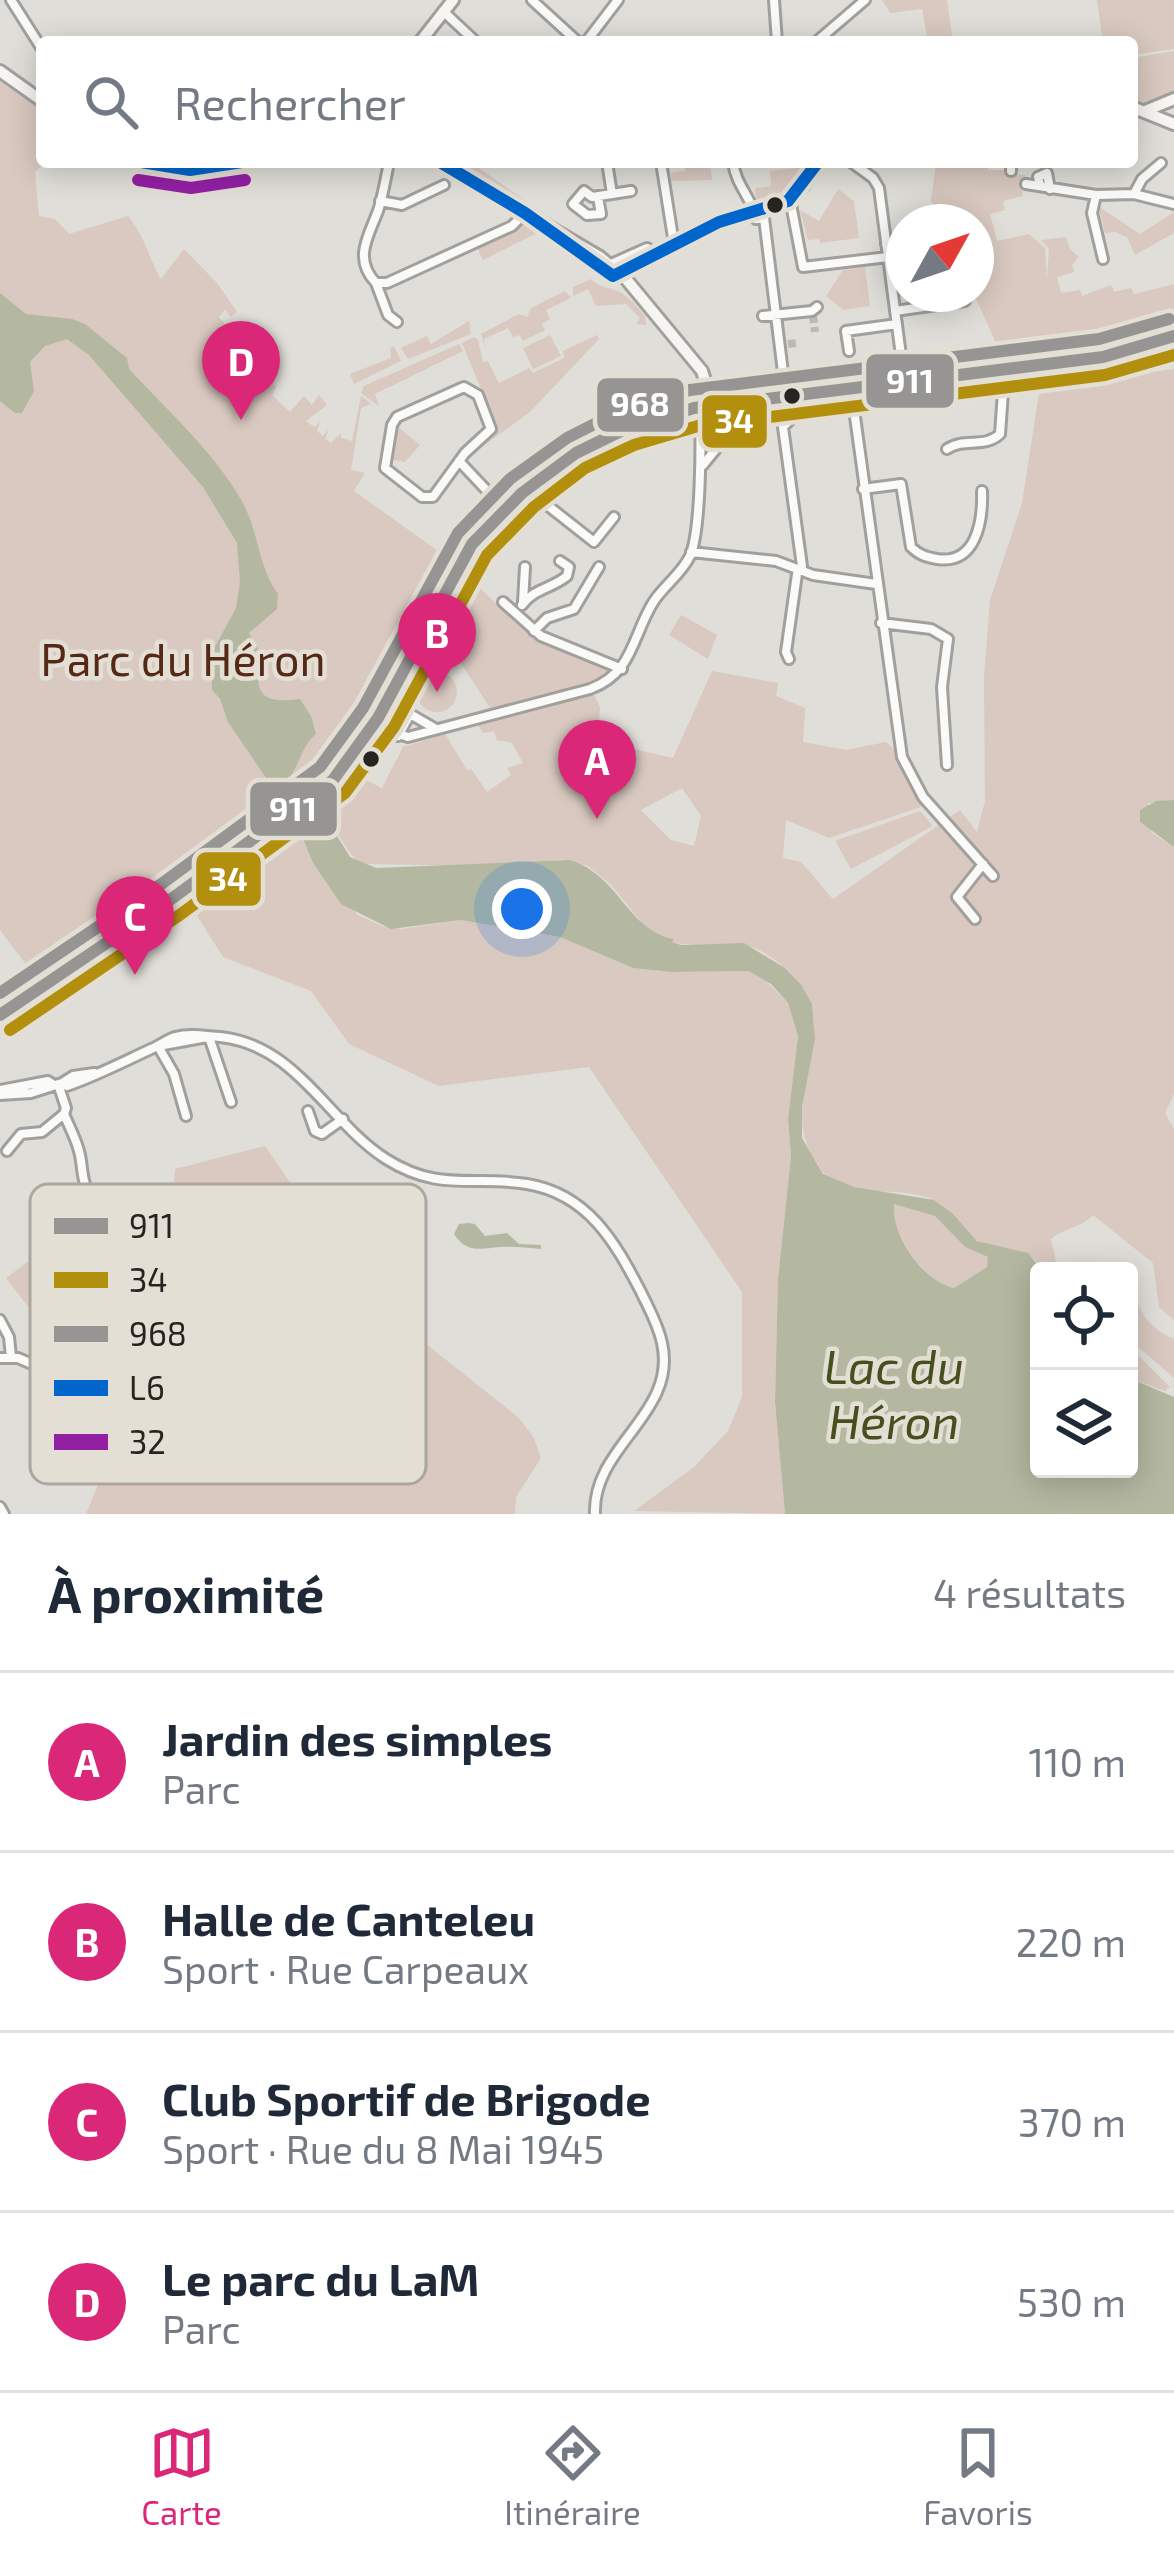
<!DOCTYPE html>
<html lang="fr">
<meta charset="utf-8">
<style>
:root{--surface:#fff;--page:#f2f2f3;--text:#1f2937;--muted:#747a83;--line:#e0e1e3;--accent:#db2777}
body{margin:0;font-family:"Exo 2",sans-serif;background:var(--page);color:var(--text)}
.controls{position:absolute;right:36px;bottom:36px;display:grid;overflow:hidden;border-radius:12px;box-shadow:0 6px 30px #0003}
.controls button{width:108px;height:108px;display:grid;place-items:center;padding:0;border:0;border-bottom:3px solid var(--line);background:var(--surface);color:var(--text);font:60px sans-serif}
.compass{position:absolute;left:886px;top:204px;width:108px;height:108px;border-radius:50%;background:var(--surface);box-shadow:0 6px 30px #0003;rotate:50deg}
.you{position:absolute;left:522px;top:909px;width:42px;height:42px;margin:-30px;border:9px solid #fff;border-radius:50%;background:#1a73e8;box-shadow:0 0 0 18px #1a73e833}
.badge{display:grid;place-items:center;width:78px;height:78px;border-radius:50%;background:var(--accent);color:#fff;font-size:39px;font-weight:700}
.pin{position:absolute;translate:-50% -99px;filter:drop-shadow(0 3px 6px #0008)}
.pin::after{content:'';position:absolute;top:63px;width:42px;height:36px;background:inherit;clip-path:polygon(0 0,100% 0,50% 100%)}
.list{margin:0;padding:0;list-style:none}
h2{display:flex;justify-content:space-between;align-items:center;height:156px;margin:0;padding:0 48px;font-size:51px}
h2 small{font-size:39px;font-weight:400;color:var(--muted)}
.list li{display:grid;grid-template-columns:78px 1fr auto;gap:36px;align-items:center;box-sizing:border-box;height:180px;padding:0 48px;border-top:3px solid var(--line)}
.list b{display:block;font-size:45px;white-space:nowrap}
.list p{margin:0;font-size:39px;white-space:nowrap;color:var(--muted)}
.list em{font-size:39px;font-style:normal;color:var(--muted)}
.icon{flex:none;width:66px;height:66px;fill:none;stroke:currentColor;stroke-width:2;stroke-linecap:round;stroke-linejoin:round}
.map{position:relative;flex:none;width:1174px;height:1514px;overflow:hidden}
.search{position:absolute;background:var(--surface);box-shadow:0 6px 30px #0003;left:36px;right:36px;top:36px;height:132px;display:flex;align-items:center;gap:30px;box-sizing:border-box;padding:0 42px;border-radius:12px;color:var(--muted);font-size:45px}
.sheet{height:876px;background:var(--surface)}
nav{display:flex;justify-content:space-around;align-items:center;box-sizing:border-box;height:168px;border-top:3px solid var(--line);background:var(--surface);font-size:33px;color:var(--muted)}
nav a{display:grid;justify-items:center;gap:6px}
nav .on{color:var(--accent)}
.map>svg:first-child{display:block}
.green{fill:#d9c9c0;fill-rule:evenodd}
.water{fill:#b4b8a1;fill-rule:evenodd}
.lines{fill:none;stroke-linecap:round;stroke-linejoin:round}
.street-tunnel{stroke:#bbb9b3;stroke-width:8;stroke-dasharray:8 4;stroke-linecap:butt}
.street-casing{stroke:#a1a09c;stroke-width:14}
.secondary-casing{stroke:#a1a09c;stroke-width:16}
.street{stroke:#fafaf9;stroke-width:8}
.secondary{stroke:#f7f5f2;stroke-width:10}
.bus-1-casing{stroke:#e4dfd5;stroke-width:21}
.bus-2-casing{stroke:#e4dfd5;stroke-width:21}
.bus-3-casing{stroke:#e4dfd5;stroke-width:21}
.bus-4-casing{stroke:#e4dfd5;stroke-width:21}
.bus-5-casing{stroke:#e4dfd5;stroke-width:21}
.bus-1{stroke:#969594;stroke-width:12}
.bus-2{stroke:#b38f0e;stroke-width:12}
.bus-3{stroke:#969594;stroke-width:12}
.bus-4{stroke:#06c;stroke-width:12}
.bus-5{stroke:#9320a3;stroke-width:12}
.bus-dot{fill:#262420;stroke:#e4dfd5;stroke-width:4.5}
.labels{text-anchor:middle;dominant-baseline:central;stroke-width:9;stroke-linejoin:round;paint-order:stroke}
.park-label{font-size:45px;fill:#552916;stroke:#e4dfd5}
.water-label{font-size:48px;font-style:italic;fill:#464f1e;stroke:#e4dfd5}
.key{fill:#e4dfd5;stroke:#aba79f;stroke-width:3}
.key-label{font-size:33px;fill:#262420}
.line-badge{stroke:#e4dfd5;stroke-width:4.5}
.badge-label{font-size:33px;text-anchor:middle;font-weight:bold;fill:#fff}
</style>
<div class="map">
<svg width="1174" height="1514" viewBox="0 0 1174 1514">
<rect width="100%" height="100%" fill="#e0ded8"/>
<path class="green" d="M 882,0 L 947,0 L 953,42 L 928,42 L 922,9 L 890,13 Z
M 1097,0 L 1174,0 L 1174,49 L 1132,55 L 1132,42 L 1103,42 Z
M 1174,51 L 1174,93 L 1150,104 L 1132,100 L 1132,58 Z
M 0,74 L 42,104 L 42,162 L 46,162 L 35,172 L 39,216 L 55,219 L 69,234 L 128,216 C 145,236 148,257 161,279 L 184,249 L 217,283 L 237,312 L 231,317 L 225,310 L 219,317 L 236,338 L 245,331 L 251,343 L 260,336 L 277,358 L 265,368 L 276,387 L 272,395 L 290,412 L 304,396 L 312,405 L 319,395 L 327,405 L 306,421 L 314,427 L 320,422 L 317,431 L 323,436 L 329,429 L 325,439 L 331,443 L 341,433 L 341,438 L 352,441 L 361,396 L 371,404 L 361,408 L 351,470 L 365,473 L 354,491 L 455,563 L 371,722 L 332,777 L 167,897 L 40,983 L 0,930 Z
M 455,162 L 470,162 L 598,251 Z
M 684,162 L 710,162 L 712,180 L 671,181 L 671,173 L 685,171 Z
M 797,162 L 812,162 C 797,187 785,196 756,201 L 755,188 L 771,186 L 770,171 L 798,168 Z
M 936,162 L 988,162 L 988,170 L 1007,170 L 1009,174 L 1026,175 L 1022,196 L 1003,201 L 1005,210 L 990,214 L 997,241 L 1029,234 L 1045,248 L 1047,279 L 1049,249 L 1041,240 L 1066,237 L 1070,249 L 1079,257 L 1072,265 L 1074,272 L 1057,277 L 1061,293 L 1080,290 L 1082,296 L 1111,285 L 1114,292 L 1131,288 L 1134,294 L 1174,284 L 1174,328 L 1121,346 L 1009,364 L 1003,359 L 974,294 L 976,222 L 941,222 L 931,200 Z
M 838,189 L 854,201 L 859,238 L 820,243 L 819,239 L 808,240 L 800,210 L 819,221 Z
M 1098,206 L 1140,234 L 1174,212 L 1174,233 L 1135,255 L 1127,237 L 1115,232 L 1105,233 Z
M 528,222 L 541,231 L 483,260 L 476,246 Z
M 865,267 L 870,306 L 843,310 L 826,296 L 843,270 Z
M 591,279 C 600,288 605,286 617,291 C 628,295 637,307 645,316 L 646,325 L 636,324 L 640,318 L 626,304 L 596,306 L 588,289 L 573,296 L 573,287 Z
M 565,291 L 571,298 L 546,310 L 550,319 L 542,324 L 545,330 L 523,341 L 520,335 L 513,337 L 508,328 L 484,339 L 485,348 L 481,334 L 519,314 L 527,317 L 531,308 Z
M 469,321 L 471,334 L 408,359 L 401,348 L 427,336 L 431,344 Z
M 550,335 L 561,356 L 533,369 L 523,348 Z
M 597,335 L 599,339 L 530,412 L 471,455 L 492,437 L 495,423 L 462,343 L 474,337 L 478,340 L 483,362 L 488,361 L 499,383 L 529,368 L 533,373 L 564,358 L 563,351 Z
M 459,344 L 463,351 L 375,394 L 379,406 L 361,393 L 364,386 Z
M 394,346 L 401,361 L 354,384 L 350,374 L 391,358 L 390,348 Z
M 1174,369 L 1174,800 L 1148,803 L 1151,832 L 1174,847 L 1174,1094 L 1165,1113 L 1174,1129 L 1174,1320 L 1159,1307 L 1153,1263 L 1093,1215 C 1083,1227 1064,1228 1051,1239 L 1058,1271 L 1042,1271 C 1033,1246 1000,1251 979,1241 C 959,1231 950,1203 923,1196 C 893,1188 851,1196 826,1175 C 821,1172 819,1165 816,1161 C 772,1099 852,1034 789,972 C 780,963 764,951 752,947 C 725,940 697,948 670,942 L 673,939 L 649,931 L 610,884 L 588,866 L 560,860 L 488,866 L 362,864 C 341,850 336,818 313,809 L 329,802 L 371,769 L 366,780 L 382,788 L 403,747 L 445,734 L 467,770 L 471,769 L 487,792 L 511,775 L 507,768 L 523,763 L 512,743 L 497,740 L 494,731 L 483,733 L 478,725 L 593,693 L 600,707 L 598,746 L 608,743 L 673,758 L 712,671 L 778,683 L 776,696 L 805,708 L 803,742 L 846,750 L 886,742 L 892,747 L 921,807 L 829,838 L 786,820 L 783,858 L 801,862 L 833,899 L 960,810 L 977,832 L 985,801 L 984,678 L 990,600 L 1022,503 L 1040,387 ZM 682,788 L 701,816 L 694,846 L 671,840 L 641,810 Z
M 397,426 L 420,445 L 405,462 L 391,459 Z
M 470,579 L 534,639 L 610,669 L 593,682 L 490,708 L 460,662 L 433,646 Z
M 681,615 L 717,635 L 708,659 L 669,635 Z
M417 692a20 20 0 1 1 40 0a20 20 0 1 1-40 0Z
M 920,811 L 933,826 L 851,869 L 835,841 Z
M 298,827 L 313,863 L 358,915 L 382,926 L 402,929 L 461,920 L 560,937 L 633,968 L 671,972 L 749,971 L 761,976 L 788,1003 L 798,1036 L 788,1119 L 791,1156 L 778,1279 L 775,1402 L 785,1514 L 634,1511 L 694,1467 L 728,1431 L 742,1397 L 742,1292 L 589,1067 L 439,1086 L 349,1044 L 311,991 L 223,957 L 191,906 Z
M 265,1146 L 371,1300 L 519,1418 L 534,1438 L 541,1458 L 516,1497 L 515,1514 L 86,1514 L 131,1404 L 169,1249 L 175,1169 Z
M 894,1203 L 935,1216 L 965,1247 L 989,1257 L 987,1267 L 954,1288 C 922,1280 892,1236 894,1203 Z
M 74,1241 L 98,1273 L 68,1296 L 59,1286 L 29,1308 L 6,1278 L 37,1255 L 44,1263 Z
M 1129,1281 L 1133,1281 C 1137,1310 1147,1327 1174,1339 L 1174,1378 L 1129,1339 Z
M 1129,1346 L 1170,1387 L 1165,1391 L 1129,1378 Z"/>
<path class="water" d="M 0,293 L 26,314 L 72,319 L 85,324 L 127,358 L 129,369 C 167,410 212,450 240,498 C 259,529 257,565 278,594 L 277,609 L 249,633 L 261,655 C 253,694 261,704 300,699 L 311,716 L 316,734 C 302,746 300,763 289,779 L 313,809 L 323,813 L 350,857 L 376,868 L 570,860 C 620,876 627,930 674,939 L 672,942 L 681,945 L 744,943 L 785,968 L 802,986 L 812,1004 L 815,1039 L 802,1107 L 802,1138 L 823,1174 L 854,1187 L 934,1200 L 952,1213 L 977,1241 L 1028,1253 L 1042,1271 L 1039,1271 L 1039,1469 L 1129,1469 L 1129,1378 L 1174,1397 L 1174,1514 L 785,1514 L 775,1402 L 778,1279 L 791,1156 L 788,1119 L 798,1036 L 788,1003 L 771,984 L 749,971 L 671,972 L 633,968 L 560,937 L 461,920 L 391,929 L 341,904 L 313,863 L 296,822 L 228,722 L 220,699 L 212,690 L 211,654 L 236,608 L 240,581 L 237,543 L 203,487 L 89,355 L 67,339 L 45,346 L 30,362 L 34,391 L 22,413 L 15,413 L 0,401 ZM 894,1204 L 935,1216 L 965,1247 L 988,1257 L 987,1267 L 954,1288 C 922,1280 892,1237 894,1204 Z
M 1174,800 L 1174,847 L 1140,822 L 1140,810 L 1156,801 Z
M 468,1223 L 475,1224 L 485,1236 L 507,1233 L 519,1244 L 541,1245 L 541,1249 C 528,1248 513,1246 499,1247 C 480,1249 466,1253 454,1234 L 459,1224 Z"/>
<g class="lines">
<path class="street-tunnel" d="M 813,315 L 815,332
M 788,344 L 797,343"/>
<defs>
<path id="street" d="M 11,0 L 42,49
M 532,0 L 578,42
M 774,0 L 777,42
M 443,11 L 476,42
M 586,42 L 618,0
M 816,42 L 865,0
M 389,162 C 386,178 383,195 378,211 C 368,237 353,259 376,283 L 387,283 L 512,226 L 525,213
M 661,162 L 674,244
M 733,162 C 736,186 751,196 756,219 L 764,218 L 789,421 L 783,427 L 802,566 L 797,574 L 786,652 L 789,659
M 851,162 L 873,178 L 879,188 L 905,386
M 1011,162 L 1011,171
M 1026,184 L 1096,195
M 1040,185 L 1038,177 L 1047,173 L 1050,189
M 612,194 L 631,191
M 1134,194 L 1142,179 L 1161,163
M 598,197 L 601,214 L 587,215 L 573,204 L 584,191 L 592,197 L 612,194 L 607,162
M 790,199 L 803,267 L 888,257
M 380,201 L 402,205 L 444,185
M 886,244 L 904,242
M 1103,259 L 1092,213 L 1096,195 L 1134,194 L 1174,204
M 376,283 L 388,315 L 397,322
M 895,311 L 965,301
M 763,316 L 812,311 L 817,307
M 849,351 L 846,331 L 897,324
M 464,387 L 478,395 L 491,429 L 465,453 L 433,497 L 422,497 L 385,468 L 392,425 L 397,417 Z
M 852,395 L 902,757 L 923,797 L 993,876
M 947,449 C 965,437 984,449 1000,434 L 1004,378
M 459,461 L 507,512
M 703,465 L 716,449 L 714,413
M 863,489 L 901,484 L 911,547 C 919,555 926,557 937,559 C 976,565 983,522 982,491
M 533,494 L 594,542 L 614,517
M 691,552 L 776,561 L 813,575 L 876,584
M 503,602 L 541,636 L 622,669
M 523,602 L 525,567
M 522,605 C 535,588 551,589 567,576 L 569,567 L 560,561
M 881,623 L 931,629 L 948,639 L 942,687 L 947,765
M 534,631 L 547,618 L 574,609 L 599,567
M 380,728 L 408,737 L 590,689 C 634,673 632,635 654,601 C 664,586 682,573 690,556 C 701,531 701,445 700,415
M 398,736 L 410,714 L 436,729
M 975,919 L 957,897 L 983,864
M 209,1037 L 231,1102
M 158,1046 L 174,1074 L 186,1116
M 158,1046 L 207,1037
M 62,1083 L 73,1076 L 94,1073
M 58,1084 L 66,1108 L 64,1114 C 69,1126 76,1139 79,1151 C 85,1172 78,1192 103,1201
M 0,1090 L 48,1081 L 54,1085
M 0,1095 L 31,1093 L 62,1083 L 67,1086 C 96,1076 123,1062 151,1049 C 159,1046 166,1040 175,1037 C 190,1033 205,1036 220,1037 C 297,1045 327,1121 386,1159 C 440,1193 473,1175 527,1184 C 588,1194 615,1242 641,1292 C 649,1309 658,1324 662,1343 C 678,1414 592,1446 595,1514
M 308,1111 L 315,1131 L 322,1134 L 343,1119
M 7,1151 L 21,1134 L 42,1132 L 64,1114
M 0,1320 L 9,1337 L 11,1357
M 0,1358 L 18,1358 L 81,1385 L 53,1450 L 41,1463
M 81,1385 L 94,1354
M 0,1507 L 4,1514"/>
<path id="secondary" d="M 420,42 L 453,0
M 0,71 L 42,101
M 1132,107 L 1174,124
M 1145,111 L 1174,99
M 141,162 L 190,170 L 242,162
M 440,162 L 529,216
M 525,213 L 600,257 L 626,279 L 702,371 L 713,406
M 609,266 L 647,249
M 617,273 L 719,222 L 788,201 L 804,185 L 818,162
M 1003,378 L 1174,354
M 824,399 L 943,386
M 636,433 L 723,412
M 416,659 C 468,563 506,496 608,445
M 345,777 L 380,728
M 0,1015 L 170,900 L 333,780 L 378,718 L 472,544 L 522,493 L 576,453 L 627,428 L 694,408 L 1103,357 L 1174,336"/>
</defs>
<use href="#street" class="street-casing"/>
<use href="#secondary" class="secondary-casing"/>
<use href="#street" class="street"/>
<use href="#secondary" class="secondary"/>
<defs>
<path id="bus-1" d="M 0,1015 L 170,900 L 333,780 L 378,718 L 472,544 L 522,493 L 576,453 L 627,428 L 694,408 L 1103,357 L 1174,336"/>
<path id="bus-2" d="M 10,1030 L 181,914 L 345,793 L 394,727 L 487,555 L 534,507 L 585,468 L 634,445 L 698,426 L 1105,375 L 1174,355"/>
<path id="bus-3" d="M 0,993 L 160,885 L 320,767 L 363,708 L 458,533 L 510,479 L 567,438 L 620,411 L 690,390 L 1099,339 L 1169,319"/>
<path id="bus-4" d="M 141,162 L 190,170 L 242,162
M 440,162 L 525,213 L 613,276
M 613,276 L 719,222 L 788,201 L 818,162"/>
<path id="bus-5" d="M 138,180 L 191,188 L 245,180"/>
</defs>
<use href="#bus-1" class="bus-1-casing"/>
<use href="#bus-2" class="bus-2-casing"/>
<use href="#bus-3" class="bus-3-casing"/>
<use href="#bus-4" class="bus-4-casing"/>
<use href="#bus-5" class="bus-5-casing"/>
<use href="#bus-1" class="bus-1"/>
<use href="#bus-2" class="bus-2"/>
<use href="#bus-3" class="bus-3"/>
<use href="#bus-4" class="bus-4"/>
<use href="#bus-5" class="bus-5"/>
</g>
<g class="bus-dot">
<circle cx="775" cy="205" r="10"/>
<circle cx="792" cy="396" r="10"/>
<circle cx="371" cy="759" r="10"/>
</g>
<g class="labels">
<g class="park-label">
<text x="183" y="658">Parc du Héron</text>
</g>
<g class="water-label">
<text x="894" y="1365">Lac du<tspan x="894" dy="55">Héron</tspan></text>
</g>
</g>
<rect x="30" y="1184" width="396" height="300" rx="18" class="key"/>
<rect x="54" y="1218" width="54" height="16" fill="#969594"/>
<rect x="54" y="1272" width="54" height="16" fill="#b38f0e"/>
<rect x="54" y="1326" width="54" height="16" fill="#969594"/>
<rect x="54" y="1380" width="54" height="16" fill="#06c"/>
<rect x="54" y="1434" width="54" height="16" fill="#9320a3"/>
<g class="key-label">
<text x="129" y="1238">911</text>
<text x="129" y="1292">34</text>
<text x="129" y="1346">968</text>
<text x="129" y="1400">L6</text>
<text x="129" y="1454">32</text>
</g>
<g class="line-badge">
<rect x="864" y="352" width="92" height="58" rx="12" fill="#969594"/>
<rect x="595" y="376" width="91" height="58" rx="12" fill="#969594"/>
<rect x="700" y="393" width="69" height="57" rx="12" fill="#b38f0e"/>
<rect x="248" y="780" width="91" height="58" rx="12" fill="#969594"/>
<rect x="194" y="850" width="69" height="58" rx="12" fill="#b38f0e"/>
</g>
<g class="badge-label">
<text x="910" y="393">911</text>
<text x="640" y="416">968</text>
<text x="734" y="433">34</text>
<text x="293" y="821">911</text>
<text x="228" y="891">34</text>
</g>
</svg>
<div class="controls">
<button><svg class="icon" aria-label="locate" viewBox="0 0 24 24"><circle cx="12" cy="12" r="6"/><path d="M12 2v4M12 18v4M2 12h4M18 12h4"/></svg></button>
<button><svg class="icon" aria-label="layers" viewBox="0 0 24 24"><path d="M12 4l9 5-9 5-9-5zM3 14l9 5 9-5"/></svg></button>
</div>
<svg class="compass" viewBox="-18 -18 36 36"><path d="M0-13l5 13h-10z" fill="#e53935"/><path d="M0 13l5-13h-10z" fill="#747a83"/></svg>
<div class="you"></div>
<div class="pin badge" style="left:597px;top:819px">A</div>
<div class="pin badge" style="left:437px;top:692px">B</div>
<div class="pin badge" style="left:135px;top:975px">C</div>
<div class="pin badge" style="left:241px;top:420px">D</div>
<div class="search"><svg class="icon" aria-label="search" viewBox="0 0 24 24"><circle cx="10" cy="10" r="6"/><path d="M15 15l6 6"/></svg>Rechercher</div>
</div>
<section class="sheet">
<h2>À proximité<small>4 résultats</small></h2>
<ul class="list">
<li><span class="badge">A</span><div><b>Jardin des simples</b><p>Parc</p></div><em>110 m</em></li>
<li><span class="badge">B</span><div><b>Halle de Canteleu</b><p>Sport · Rue Carpeaux</p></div><em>220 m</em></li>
<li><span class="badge">C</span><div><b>Club Sportif de Brigode</b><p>Sport · Rue du 8 Mai 1945</p></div><em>370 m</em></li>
<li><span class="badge">D</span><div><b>Le parc du LaM</b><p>Parc</p></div><em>530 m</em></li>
</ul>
</section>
<nav>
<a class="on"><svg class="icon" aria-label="map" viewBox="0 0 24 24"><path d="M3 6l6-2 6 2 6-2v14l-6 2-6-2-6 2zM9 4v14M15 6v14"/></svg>Carte</a>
<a><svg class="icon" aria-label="directions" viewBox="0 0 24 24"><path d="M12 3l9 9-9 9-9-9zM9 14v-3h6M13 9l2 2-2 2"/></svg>Itinéraire</a>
<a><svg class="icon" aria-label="saved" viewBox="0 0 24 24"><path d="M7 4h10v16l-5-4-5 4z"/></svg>Favoris</a>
</nav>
